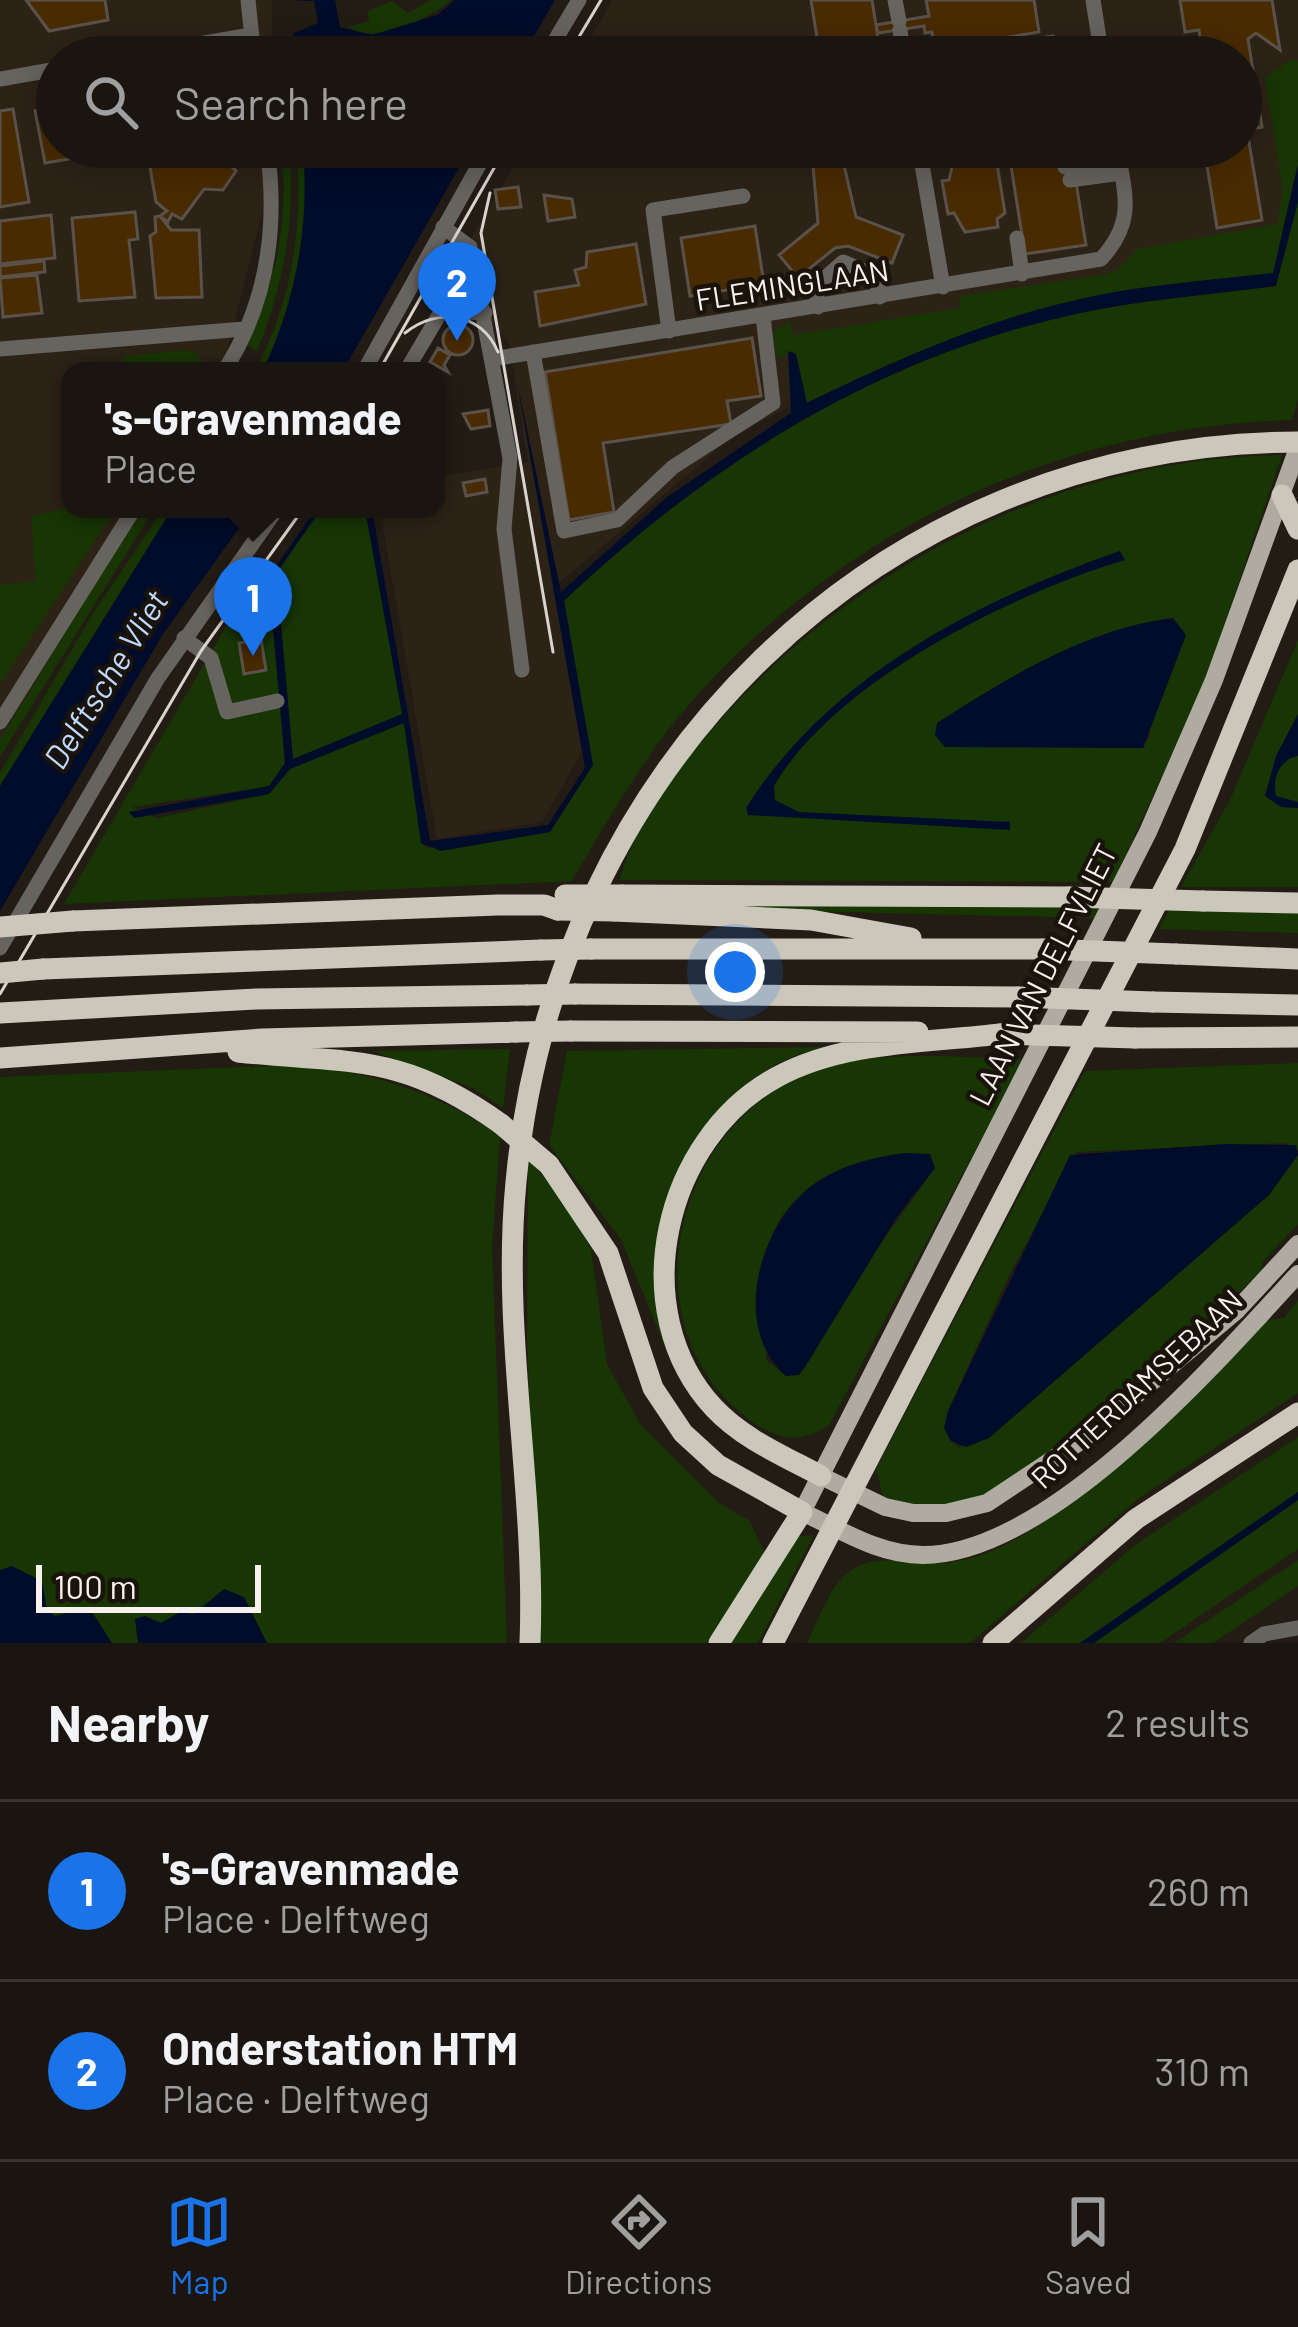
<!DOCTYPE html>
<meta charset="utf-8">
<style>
:root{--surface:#1a1510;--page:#27221e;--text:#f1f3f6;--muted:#9f9f9f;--line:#383430;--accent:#1a73e8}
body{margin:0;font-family:Barlow,sans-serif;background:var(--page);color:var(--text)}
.scale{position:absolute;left:36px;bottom:30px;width:225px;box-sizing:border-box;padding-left:12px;border:6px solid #f7f2ed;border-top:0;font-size:33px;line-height:42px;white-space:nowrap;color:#f7f2ed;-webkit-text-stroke:9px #1a130c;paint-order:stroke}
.you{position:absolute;left:735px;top:972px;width:42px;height:42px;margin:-30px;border:9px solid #fff;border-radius:50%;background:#1a73e8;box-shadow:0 0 0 18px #1a73e833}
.badge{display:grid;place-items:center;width:78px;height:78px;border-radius:50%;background:var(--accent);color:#fff;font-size:39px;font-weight:700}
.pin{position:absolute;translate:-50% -99px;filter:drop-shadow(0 3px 6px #0008)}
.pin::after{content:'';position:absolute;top:63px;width:42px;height:36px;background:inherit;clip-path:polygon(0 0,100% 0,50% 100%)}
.popup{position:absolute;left:61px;top:362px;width:384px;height:156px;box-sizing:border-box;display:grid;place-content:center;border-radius:24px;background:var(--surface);filter:drop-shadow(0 3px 9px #0005);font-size:39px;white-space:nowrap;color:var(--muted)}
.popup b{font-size:45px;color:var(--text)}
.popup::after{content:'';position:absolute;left:50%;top:100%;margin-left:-24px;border:24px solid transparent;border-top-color:var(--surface)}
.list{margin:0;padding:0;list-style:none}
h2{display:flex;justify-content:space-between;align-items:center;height:156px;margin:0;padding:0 48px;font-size:51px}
h2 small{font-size:39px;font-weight:400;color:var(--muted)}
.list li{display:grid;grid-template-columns:78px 1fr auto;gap:36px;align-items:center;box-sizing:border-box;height:180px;padding:0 48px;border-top:3px solid var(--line)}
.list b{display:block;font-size:45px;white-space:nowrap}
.list p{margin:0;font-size:39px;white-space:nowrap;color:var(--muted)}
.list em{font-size:39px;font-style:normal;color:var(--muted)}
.icon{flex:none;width:66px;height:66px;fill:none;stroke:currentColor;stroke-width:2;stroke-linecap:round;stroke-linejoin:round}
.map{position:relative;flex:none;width:1298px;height:1643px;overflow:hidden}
.search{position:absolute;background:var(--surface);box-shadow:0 6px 30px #0003;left:36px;right:36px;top:36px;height:132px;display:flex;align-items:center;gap:30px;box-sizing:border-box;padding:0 42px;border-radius:66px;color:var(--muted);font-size:45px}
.sheet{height:516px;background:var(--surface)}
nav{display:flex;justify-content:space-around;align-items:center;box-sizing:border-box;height:168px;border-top:3px solid var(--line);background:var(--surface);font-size:33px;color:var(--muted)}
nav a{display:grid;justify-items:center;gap:6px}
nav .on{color:var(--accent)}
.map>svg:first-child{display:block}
.built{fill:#2d2216}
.green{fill:#173604;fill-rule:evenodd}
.water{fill:#000c2a}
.building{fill:#492b02;stroke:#5a524a;stroke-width:3}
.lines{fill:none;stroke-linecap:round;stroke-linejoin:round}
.minor{stroke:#66645f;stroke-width:15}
.major{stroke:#afaba1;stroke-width:18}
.highway{stroke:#ccc7bb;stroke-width:21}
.tram{stroke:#d9d3ce;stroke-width:3}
.highway-bridge{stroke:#ccc7bb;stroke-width:21}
.labels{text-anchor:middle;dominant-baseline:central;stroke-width:9;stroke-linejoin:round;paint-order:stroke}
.street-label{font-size:30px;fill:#f7f2ed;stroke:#1a130c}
.water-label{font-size:33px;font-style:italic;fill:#bed9fd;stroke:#1a130c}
</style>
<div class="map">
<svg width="1298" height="1643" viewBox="0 0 1298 1643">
<rect width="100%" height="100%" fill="#231c15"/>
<path class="built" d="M 0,0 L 272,0 L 272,57 L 57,57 L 57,147 L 271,147 L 271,177 L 222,371 L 70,371 L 70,509 L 139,509 L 0,743 Z
M 613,0 L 1298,0 L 1298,274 L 855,371 L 731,438 L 553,588 L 582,751 L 542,822 L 437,839 L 380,509 L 436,509 L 436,442 L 443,476 L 528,462 L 509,343 L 450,274 L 525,147 L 1241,147 L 1241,57 L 579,57 Z"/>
<path class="green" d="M 431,0 L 451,0 C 428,19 375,46 349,27 L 369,21 L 368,11 L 392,1 L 408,13 Z
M 1293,58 L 1298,62 L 1298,164 L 1273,273 C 1215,280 1157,284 1099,295 C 995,316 901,357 806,403 L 793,351 L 777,358 L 773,333 L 789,320 L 793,335 L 960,308 L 960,296 L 1103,275 L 1119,269 L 1137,249 L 1277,224 L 1283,190 L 1265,78 Z
M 281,147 L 289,147 C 296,218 284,285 257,351 L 244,343 C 280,278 289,213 281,147 Z
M 296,147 L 303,147 C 310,226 296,299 263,371 L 255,371 C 292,302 304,224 296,147 Z
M 1298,202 L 1298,399 L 1292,420 C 1064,427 855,523 701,691 C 650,746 609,817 572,881 L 64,904 L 224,630 L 242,605 L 254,598 L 273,628 L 285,763 L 270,786 L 133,807 L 157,818 L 269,794 L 290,769 L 404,722 L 421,843 L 427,848 L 545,833 L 593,765 L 564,600 C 719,454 899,344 1112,307 C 1166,298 1221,293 1275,286 Z
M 187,350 L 199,355 L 204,371 L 124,371 L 123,356 Z
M 1282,455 L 1203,688 L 1113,882 L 620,880 C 635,822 676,771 715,726 C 858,563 1063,458 1282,455 ZM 1135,627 L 1150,736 L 1143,748 L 945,747 L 935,735 C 996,685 1058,648 1135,627 Z
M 70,507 L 116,509 L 0,684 L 0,585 L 36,581 L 31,516 Z
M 140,509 L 154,509 L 0,757 L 0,740 Z
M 163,509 L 172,509 L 0,786 L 0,773 L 92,615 Z
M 321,509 L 365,509 L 403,714 L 293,760 L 281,625 L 261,596 Z
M 1298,640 L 1298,714 L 1277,755 L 1298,756 L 1298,887 L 1181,887 L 1231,798 Z
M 876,901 L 1101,909 L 1096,918 L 673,908 Z
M 1171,906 L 1298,913 L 1298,933 L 1159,929 Z
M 827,1047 C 721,1067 651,1177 655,1280 C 657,1311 667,1342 675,1371 L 621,1239 L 549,1145 L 567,1051 Z
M 510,1049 L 503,1108 L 473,1088 L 373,1051 Z
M 1024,1059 L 829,1425 C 800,1446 773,1438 747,1418 C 618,1319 681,1102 833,1065 C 893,1050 962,1058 1024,1059 ZM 905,1153 L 935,1168 L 786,1376 L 766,1360 C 767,1324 760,1273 771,1239 C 787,1186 857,1159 905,1153 Z
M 1298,1063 L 1298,1150 L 1285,1143 L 1076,1152 L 1009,1275 L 948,1411 C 943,1426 945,1436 958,1447 L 989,1438 L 1269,1195 L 1298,1155 L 1298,1224 L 1263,1261 L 1261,1272 L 1048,1463 C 997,1493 941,1522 883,1496 L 876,1469 L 1085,1071 Z
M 291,1065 C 372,1072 433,1090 500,1136 L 492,1247 L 507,1643 L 0,1643 L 0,1077 Z
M 528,1158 L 570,1210 L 591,1249 L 607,1364 L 640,1424 L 719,1503 L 750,1521 L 764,1551 L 762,1571 L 707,1643 L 538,1643 L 527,1333 Z
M 1298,1301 L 1298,1393 L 1139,1498 L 970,1643 L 807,1643 C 817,1622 826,1596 842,1578 C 871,1548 910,1566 947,1563 C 971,1560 995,1551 1016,1539 C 1106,1490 1190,1392 1265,1321 L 1284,1318 Z
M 1298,1437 L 1298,1492 L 1080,1643 L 1021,1643 L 1135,1545 Z
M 1298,1500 L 1298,1549 L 1160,1643 L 1094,1643 Z
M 814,1535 L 758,1643 L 730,1643 L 799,1536 Z
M 1298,1560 L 1298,1586 L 1213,1643 L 1174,1643 Z"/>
<path class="water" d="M 288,0 L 335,0 L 340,27 L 372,35 L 437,15 L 455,0 L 555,0 L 522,57 L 287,57 L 294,33 L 318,23 L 314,1 Z
M 303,147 L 471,147 L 343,371 L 263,371 C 296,299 310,227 303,147 Z
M 1298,164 L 1298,202 L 1276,286 C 1221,293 1166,298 1112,307 C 899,344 719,454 564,601 L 593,765 L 550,832 L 441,851 L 421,843 L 404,723 L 290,769 L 269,794 L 134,818 L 129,812 L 269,786 L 285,763 L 273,628 L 254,598 L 316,509 L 321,509 L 261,595 L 281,624 L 293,759 L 402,714 L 365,509 L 372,509 L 430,841 L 548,825 L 585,768 L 517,382 L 561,592 L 666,498 L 791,413 L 788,351 L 796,354 L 807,403 C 901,357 996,315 1099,295 C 1157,284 1215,280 1273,273 Z
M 172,509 L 253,509 L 163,634 L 0,911 L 0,786 Z
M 1120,551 L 1125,560 C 1013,593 834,682 774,786 L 775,800 L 799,812 L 1010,822 L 1010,830 L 748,815 L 746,808 C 829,676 978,600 1120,551 Z
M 1173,618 L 1186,635 L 1143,748 L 945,747 L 935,735 L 937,723 C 1007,678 1088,628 1173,618 Z
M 1298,714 L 1298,756 C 1279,759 1272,780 1276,796 L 1298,802 L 1298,808 L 1281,807 L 1265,796 L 1276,756 Z
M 1225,1144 L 1296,1145 L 1298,1155 L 1269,1195 L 989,1438 L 966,1447 L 951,1441 L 944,1428 L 948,1411 L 1070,1155 Z
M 905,1153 L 930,1154 L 935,1168 L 897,1217 L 805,1367 L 799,1375 L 786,1376 C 734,1331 755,1238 803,1193 C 832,1167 868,1158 905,1153 Z
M 1298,1492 L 1298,1500 L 1094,1643 L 1080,1643 Z
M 12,1566 L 42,1581 L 47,1610 L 55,1616 L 89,1607 L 112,1643 L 0,1643 L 0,1570 Z
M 224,1589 L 244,1597 L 267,1643 L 138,1643 L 135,1619 L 145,1616 L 161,1623 L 180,1612 L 194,1614 Z"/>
<path class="building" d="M 26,0 L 105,0 L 108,20 L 49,31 Z
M 811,0 L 872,0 L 881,57 L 820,57 Z
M 926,0 L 1034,0 L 1039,32 L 934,49 L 932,32 L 925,33 L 924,26 L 878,33 L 876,25 L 929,16 Z
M 1180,0 L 1272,0 L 1280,50 L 1256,33 L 1248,39 L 1262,127 L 1247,130 L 1262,220 L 1217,228 L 1204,147 L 1241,147 L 1241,57 L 1203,57 L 1199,30 L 1185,32 Z
M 1053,36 L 1056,57 L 994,57 L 992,45 Z
M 57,106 L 57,147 L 134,148 L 45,163 L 35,111 Z
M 13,109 L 29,202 L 0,207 L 0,111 Z
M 225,147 L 225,159 L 236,171 L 223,190 L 204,189 L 182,219 L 172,214 L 168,222 L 160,216 L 167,211 L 156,202 L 148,156 Z
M 657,147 L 691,147 L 692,152 L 659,157 Z
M 1008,147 L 1076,147 L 1077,156 L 1072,157 L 1086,245 L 1025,254 Z
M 987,153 L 988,161 L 997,164 L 1005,213 L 997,219 L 998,227 L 965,232 L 954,213 L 948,214 L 942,181 L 949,180 L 954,159 Z
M 843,161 L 856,217 L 903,235 L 892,263 L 848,246 L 835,248 L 798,278 L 779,255 L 818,223 L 813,166 Z
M 518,187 L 521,207 L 498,209 L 495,190 Z
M 544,195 L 572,199 L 575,217 L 548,221 Z
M 135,212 L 138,239 L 129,240 L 135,297 L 79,301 L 72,218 Z
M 51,215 L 55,258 L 0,264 L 0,221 Z
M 160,216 L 171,230 L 199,230 L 202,297 L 156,298 L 150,236 L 156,232 L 155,217 Z
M 755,226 L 764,284 L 690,296 L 681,238 Z
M 636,244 L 646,304 L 540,326 L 535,292 L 579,285 L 575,270 L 586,267 L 587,252 Z
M 44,261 L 45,272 L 0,277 L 0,266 Z
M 37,275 L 42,313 L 3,317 L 0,278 Z
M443 340a15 15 0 1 1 30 0a15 15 0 1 1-30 0Z
M 752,338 L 761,396 L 727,401 L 731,424 L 603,443 L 614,512 L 569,520 L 545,372 Z
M 438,348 L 450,355 L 444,365 L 448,372 L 430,362 Z
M 488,410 L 490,426 L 471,429 L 463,414 Z
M 485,479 L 487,492 L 466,496 L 463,483 Z
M 261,639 L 266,670 L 244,674 L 239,643 Z"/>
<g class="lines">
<path class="minor" d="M 248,0 L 254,57
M 895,0 L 899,21
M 1093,0 L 1102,57
M 900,30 L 904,57
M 124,57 L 251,35
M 545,57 L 579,0
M 0,79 L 57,69
M 542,147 L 576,152 L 593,147
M 919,147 L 943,287
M 1065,167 L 1119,158
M 1070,180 L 1121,173
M 443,227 L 470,247 L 510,458 L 504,529 L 522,670
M 1017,238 L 1022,274
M 818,307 L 816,286 L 843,262 L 876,276 L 880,297
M 445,311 L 485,313
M 669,331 L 653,210 L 743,196
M 0,349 L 244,329
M 533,352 L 564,531 L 617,520 L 673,467 L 773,403 L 763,316
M 492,359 L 1101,259 C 1136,221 1125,195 1117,147
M 224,371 C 268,303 278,226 267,147
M 364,371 L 489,147
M 406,371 L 439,315 L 476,273
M 184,638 L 211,658 L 227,712 L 277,701
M 0,722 L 134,509
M 0,948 L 158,678 L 277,509
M 1251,1643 L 1264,1634 L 1298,1628"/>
<path class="major" d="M 1298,448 L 1214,680 L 1148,832 L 802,1512 C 841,1530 879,1555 923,1555 C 1049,1555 1216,1363 1298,1274
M 821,1476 L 885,1507 L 913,1513 L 946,1513 L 987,1503 L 1082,1440 L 1237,1310 L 1298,1244"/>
<path class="highway" d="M 1282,495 L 1298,529
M 622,895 L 1068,897
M 1203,901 L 1298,903
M 614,911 L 811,920 L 911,938
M 73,921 L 498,905 L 544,905 L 558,910
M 591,949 L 1042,949
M 1176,954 L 1298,959
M 43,969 L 541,950
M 575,994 L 1018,997
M 1153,1002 L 1298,1005
M 0,1013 L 256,999 L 527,995
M 571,1031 L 918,1032
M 1135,1038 L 1298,1037
M 238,1052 C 351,1064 401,1052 501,1124
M 0,1058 L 263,1039 L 516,1032
M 549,1165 L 608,1253 L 653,1388 L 683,1433 L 718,1465 L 802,1512 L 719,1643
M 821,1476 C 784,1456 743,1439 714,1408 C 623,1310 664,1138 777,1077 C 843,1041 926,1043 1000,1034
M 530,1643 C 536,1489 501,1336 516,1182 C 554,770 876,443 1298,442
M 773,1643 L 1185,849 L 1298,570
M 993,1643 L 1136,1519 L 1298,1413"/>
<path class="tram" d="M 567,57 L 601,0
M 490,193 L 481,233 L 553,652
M 405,333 C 437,307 481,312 498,352
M 379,371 L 506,147
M 0,994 L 201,651 L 303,509"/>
<path class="highway-bridge" d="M 565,895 L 622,895
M 1068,897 L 1203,901
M 558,910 L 614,911
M 0,927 L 73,921
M 1042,949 L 1176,954
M 541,950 L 591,949
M 0,973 L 43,969
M 527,995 L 575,994
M 1018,997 L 1153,1002
M 516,1032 L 571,1031
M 1000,1034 L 1135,1038
M 501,1124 L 549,1165"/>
</g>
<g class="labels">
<g class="street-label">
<text transform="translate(792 284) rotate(-9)">FLEMINGLAAN</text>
<text transform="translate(1042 974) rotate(-63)">LAAN VAN DELFVLIET</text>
<text transform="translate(1136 1388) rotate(-43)">ROTTERDAMSEBAAN</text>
</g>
<g class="water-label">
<text transform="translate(105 679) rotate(-58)">Delftsche Vliet</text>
</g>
</g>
</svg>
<div class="scale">100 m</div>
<div class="you"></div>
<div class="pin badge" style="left:253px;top:656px">1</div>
<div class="popup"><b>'s-Gravenmade</b>Place</div>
<div class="pin badge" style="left:457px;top:341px">2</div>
<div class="search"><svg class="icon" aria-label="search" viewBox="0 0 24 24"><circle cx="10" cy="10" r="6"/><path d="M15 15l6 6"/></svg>Search here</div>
</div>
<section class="sheet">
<h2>Nearby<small>2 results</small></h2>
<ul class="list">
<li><span class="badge">1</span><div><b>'s-Gravenmade</b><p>Place · Delftweg</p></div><em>260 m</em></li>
<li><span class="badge">2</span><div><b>Onderstation HTM</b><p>Place · Delftweg</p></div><em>310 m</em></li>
</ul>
</section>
<nav>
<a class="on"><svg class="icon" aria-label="map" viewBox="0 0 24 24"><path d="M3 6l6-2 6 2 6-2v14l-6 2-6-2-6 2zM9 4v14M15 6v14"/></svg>Map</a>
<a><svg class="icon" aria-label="directions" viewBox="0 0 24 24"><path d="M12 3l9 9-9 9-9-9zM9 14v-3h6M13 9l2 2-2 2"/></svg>Directions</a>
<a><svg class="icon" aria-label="saved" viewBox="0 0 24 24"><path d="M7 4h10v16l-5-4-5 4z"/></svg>Saved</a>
</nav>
